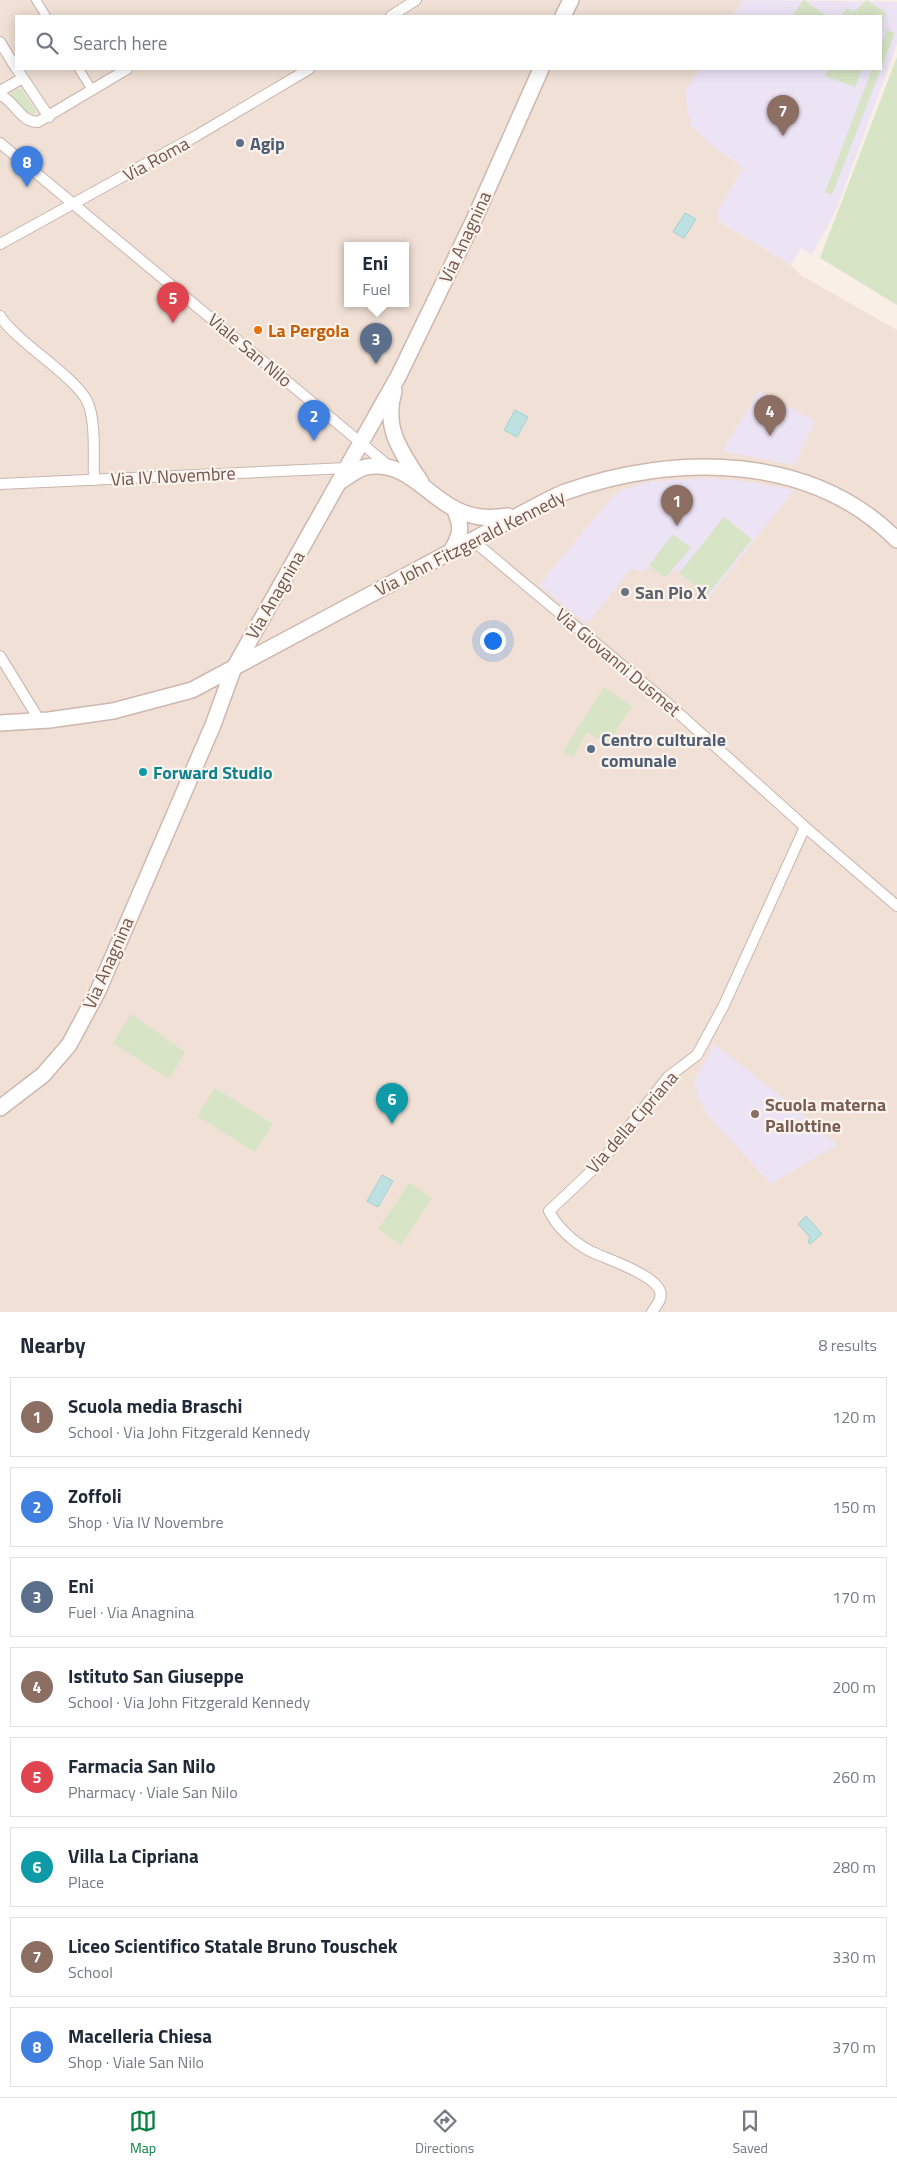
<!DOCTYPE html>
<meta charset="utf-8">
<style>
:root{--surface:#fff;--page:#f2f2f3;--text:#1f2937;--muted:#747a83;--line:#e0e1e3;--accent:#0b8043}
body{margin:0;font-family:"Titillium Web",sans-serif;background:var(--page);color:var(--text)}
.you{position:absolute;left:492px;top:640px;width:18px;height:18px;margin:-12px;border:4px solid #fff;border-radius:50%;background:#1a73e8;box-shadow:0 0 0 8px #1a73e833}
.badge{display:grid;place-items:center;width:32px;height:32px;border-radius:50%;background:var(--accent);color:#fff;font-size:16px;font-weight:700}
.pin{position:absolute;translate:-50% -41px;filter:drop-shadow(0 1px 2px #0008)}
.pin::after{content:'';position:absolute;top:26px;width:18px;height:15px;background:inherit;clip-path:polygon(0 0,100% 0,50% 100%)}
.popup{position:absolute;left:344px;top:242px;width:65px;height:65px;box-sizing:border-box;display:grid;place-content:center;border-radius:0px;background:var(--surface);filter:drop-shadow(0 1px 4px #0005);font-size:16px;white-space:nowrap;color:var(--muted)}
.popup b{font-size:19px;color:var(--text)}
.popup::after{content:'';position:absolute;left:50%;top:100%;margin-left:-10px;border:10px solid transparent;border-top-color:var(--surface)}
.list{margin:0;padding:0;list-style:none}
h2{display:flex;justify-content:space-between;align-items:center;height:65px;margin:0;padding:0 20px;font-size:21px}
h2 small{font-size:16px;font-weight:400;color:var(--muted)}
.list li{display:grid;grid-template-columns:32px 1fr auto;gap:15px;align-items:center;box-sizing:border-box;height:80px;margin:0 10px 10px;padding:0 10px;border:1px solid var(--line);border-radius:0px}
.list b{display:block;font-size:19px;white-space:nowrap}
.list p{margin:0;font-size:16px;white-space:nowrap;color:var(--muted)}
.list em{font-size:16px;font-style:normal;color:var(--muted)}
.icon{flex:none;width:28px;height:28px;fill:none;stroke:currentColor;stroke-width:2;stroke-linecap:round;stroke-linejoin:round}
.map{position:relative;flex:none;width:897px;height:1312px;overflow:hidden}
.search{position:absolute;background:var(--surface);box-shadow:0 2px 12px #0003;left:15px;right:15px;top:15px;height:55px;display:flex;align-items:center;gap:12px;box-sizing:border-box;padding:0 18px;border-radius:0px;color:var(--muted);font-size:19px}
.sheet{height:785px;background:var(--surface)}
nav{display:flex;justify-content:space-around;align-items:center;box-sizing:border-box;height:70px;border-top:1px solid var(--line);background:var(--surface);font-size:14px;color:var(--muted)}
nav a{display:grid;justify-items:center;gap:2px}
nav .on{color:var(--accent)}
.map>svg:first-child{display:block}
.residential{fill:#f0e0d6;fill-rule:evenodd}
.education{fill:#ece3f5}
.green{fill:#d7e5c6}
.water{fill:#bde0e0;stroke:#a5d0d0}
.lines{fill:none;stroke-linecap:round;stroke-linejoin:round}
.pedestrian-casing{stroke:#c9b6ae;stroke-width:10}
.minor-casing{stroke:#c9b6ae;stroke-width:12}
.secondary-casing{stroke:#ceb7af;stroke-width:18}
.pedestrian{stroke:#fff;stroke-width:8}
.minor{stroke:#fff;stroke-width:10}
.secondary{stroke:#fff;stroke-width:15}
.service-dot{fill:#5c6f8a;stroke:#fcf3ec;stroke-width:2}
.food-dot{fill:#e8710a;stroke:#fcf3ec;stroke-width:2}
.worship-dot{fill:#6b7280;stroke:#fcf3ec;stroke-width:2}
.culture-dot{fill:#0f9aa8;stroke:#fcf3ec;stroke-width:2}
.education-dot{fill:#8d6e63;stroke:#fcf3ec;stroke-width:2}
.labels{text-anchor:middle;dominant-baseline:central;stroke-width:4.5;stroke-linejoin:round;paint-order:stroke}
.service-label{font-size:18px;font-weight:bold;fill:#4e5e75;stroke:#fcf3ec;text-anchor:start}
.street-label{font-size:18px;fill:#6f554e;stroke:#fcf3ec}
.food-label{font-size:18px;font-weight:bold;fill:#c56008;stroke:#fcf3ec;text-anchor:start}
.worship-label{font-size:18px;font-weight:bold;fill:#5b616d;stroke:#fcf3ec;text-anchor:start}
.culture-label{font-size:18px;font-weight:bold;fill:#0d838f;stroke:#fcf3ec;text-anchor:start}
.education-label{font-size:18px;font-weight:bold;fill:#785e54;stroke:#fcf3ec;text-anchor:start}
</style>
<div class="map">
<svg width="897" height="1312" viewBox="0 0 897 1312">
<rect width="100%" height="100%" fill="#f9efe6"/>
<path class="residential" d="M 0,0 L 743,0 L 732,16 L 16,16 L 16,69 L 700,69 L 685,93 L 714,147 L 743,168 L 717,212 L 721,223 L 791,265 L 802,276 L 897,330 L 897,1312 L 0,1312 ZM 347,245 L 405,245 L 405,303 L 347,303 Z"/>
<path class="education" d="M 743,0 L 897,2 L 897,44 L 837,208 L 812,255 L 801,248 L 791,265 L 717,220 L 717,212 L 743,168 L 714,147 L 690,125 L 685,92 L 700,69 L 881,69 L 881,16 L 732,16 Z
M 759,391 L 815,421 L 794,465 L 722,451 Z
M 708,478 L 750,482 L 794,490 L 709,597 L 675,569 L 665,578 L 649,566 L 644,572 L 631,569 L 587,624 L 539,585 L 611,498 L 621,490 L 647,482 Z
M 714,1044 L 799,1111 L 837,1145 L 771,1184 L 709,1117 L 700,1103 L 694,1081 Z"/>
<path class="green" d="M 803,0 L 804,0 L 827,16 L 797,16 L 794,14 Z
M 867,0 L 886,13 L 881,26 L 881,16 L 842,16 L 846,8 L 853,12 Z
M 887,30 L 895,33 L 832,195 L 825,192 L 872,69 L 881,69 L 881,47 Z
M 897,57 L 897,305 L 820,258 Z
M 828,69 L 862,69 L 855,87 L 825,76 Z
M 18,89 L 21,89 L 36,111 L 34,114 L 25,112 L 10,94 Z
M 724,517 L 752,539 L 707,596 L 679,573 Z
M 673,534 L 691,548 L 665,578 L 649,565 Z
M 604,687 L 632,706 L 608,744 L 587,732 L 573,757 L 563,752 Z
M 131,1014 L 185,1052 L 169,1079 L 113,1043 Z
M 215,1088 L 273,1124 L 255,1152 L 197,1116 Z
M 409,1183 L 432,1198 L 401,1245 L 378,1229 Z"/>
<path class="water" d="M 685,213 L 696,219 L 684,238 L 673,232 Z
M 515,410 L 528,417 L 517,437 L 504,430 Z
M 382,1175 L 393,1181 L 378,1207 L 367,1201 Z
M 806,1216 L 822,1234 L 810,1244 L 808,1242 L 810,1237 L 798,1224 Z"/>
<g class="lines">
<defs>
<path id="pedestrian" d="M 36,0 L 46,16
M 79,69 L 92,90"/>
<path id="minor" d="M 391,16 L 416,0
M 0,42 L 16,68
M 17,69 L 49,117
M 0,91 L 23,78
M 0,95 C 16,102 20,122 38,122 L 127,69
M 0,143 L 390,467
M 0,244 L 196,136 L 309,69
M 0,316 C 19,345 81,379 89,406 C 96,427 93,458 94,480
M 0,484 L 347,468
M 471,539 L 665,701 L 805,827 L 897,906
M 0,656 L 40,721
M 652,1312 C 656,1306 663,1299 660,1291 C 654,1274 606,1259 590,1251 C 573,1242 557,1227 549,1211 L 602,1161 L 668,1077 L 697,1055 L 724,1005 L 805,827"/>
<path id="secondary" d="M 563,16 L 571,0
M 394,391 C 383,428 401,452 421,482
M 339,482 C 347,478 358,468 366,467 C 406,460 425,494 455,509 C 473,518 489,519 508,516
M 452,550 C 462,532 462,527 454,508
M 0,723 L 49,720 L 113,711 L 192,690 L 521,514 C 535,507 550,498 565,492 C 674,453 811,453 897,540
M 0,1108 L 43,1075 L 69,1045 L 98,991 L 213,725 L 233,670 L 399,375 L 473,222 L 541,69"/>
</defs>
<use href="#pedestrian" class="pedestrian-casing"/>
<use href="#minor" class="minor-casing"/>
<use href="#secondary" class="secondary-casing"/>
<use href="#pedestrian" class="pedestrian"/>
<use href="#minor" class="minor"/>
<use href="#secondary" class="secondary"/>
</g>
<g class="service-dot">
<circle cx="240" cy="143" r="5"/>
<circle cx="591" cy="749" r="5"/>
</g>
<circle class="food-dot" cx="258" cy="330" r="5"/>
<circle class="worship-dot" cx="625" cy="592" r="5"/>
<circle class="culture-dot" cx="143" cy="772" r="5"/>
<circle class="education-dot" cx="755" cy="1114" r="5"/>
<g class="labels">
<g class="service-label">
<text x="250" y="143">Agip</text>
<text x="601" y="739">Centro culturale<tspan x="601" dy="21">comunale</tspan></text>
</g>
<g class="street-label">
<text transform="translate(156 159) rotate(-29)">Via Roma</text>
<text transform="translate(465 237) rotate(-65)">Via Anagnina</text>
<text transform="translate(250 350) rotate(40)">Viale San Nilo</text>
<text transform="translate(173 476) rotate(-3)">Via IV Novembre</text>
<text transform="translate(470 543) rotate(-27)">Via John Fitzgerald Kennedy</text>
<text transform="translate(275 595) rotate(-60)">Via Anagnina</text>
<text transform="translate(618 662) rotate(40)">Via Giovanni Dusmet</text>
<text transform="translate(108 963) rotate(-66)">Via Anagnina</text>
<text transform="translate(632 1122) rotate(-49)">Via della Cipriana</text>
</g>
<g class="food-label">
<text x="268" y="330">La Pergola</text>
</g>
<g class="worship-label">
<text x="635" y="592">San Pio X</text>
</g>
<g class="culture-label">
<text x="153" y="772">Forward Studio</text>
</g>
<g class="education-label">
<text x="765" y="1104">Scuola materna<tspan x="765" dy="21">Pallottine</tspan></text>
</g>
</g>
</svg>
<div class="you"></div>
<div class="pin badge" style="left:677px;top:526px;background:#8d6e63">1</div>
<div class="pin badge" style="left:314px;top:441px;background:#3f7fe0">2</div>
<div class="pin badge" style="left:376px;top:364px;background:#5c6f8a">3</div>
<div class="popup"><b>Eni</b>Fuel</div>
<div class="pin badge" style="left:770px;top:436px;background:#8d6e63">4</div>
<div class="pin badge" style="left:173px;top:323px;background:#e0444e">5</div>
<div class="pin badge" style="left:392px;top:1124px;background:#0f9aa8">6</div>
<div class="pin badge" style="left:783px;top:136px;background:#8d6e63">7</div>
<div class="pin badge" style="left:27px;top:187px;background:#3f7fe0">8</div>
<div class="search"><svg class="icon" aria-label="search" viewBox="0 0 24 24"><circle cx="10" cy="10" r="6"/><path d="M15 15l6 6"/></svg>Search here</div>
</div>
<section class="sheet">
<h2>Nearby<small>8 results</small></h2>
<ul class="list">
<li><span class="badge" style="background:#8d6e63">1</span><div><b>Scuola media Braschi</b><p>School · Via John Fitzgerald Kennedy</p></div><em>120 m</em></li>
<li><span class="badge" style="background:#3f7fe0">2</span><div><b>Zoffoli</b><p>Shop · Via IV Novembre</p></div><em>150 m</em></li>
<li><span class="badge" style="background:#5c6f8a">3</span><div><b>Eni</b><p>Fuel · Via Anagnina</p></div><em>170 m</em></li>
<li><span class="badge" style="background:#8d6e63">4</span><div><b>Istituto San Giuseppe</b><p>School · Via John Fitzgerald Kennedy</p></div><em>200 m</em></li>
<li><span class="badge" style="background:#e0444e">5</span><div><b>Farmacia San Nilo</b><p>Pharmacy · Viale San Nilo</p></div><em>260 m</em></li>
<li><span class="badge" style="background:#0f9aa8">6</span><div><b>Villa La Cipriana</b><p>Place</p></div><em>280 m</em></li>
<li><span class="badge" style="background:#8d6e63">7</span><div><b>Liceo Scientifico Statale Bruno Touschek</b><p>School</p></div><em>330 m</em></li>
<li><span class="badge" style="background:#3f7fe0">8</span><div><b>Macelleria Chiesa</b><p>Shop · Viale San Nilo</p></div><em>370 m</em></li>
</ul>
</section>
<nav>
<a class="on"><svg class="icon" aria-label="map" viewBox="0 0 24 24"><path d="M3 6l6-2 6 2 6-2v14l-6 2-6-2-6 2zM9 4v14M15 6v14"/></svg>Map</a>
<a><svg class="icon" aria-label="directions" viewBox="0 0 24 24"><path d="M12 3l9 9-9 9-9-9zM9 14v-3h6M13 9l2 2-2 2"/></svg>Directions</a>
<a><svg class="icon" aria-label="saved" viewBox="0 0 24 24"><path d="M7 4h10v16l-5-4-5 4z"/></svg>Saved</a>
</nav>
